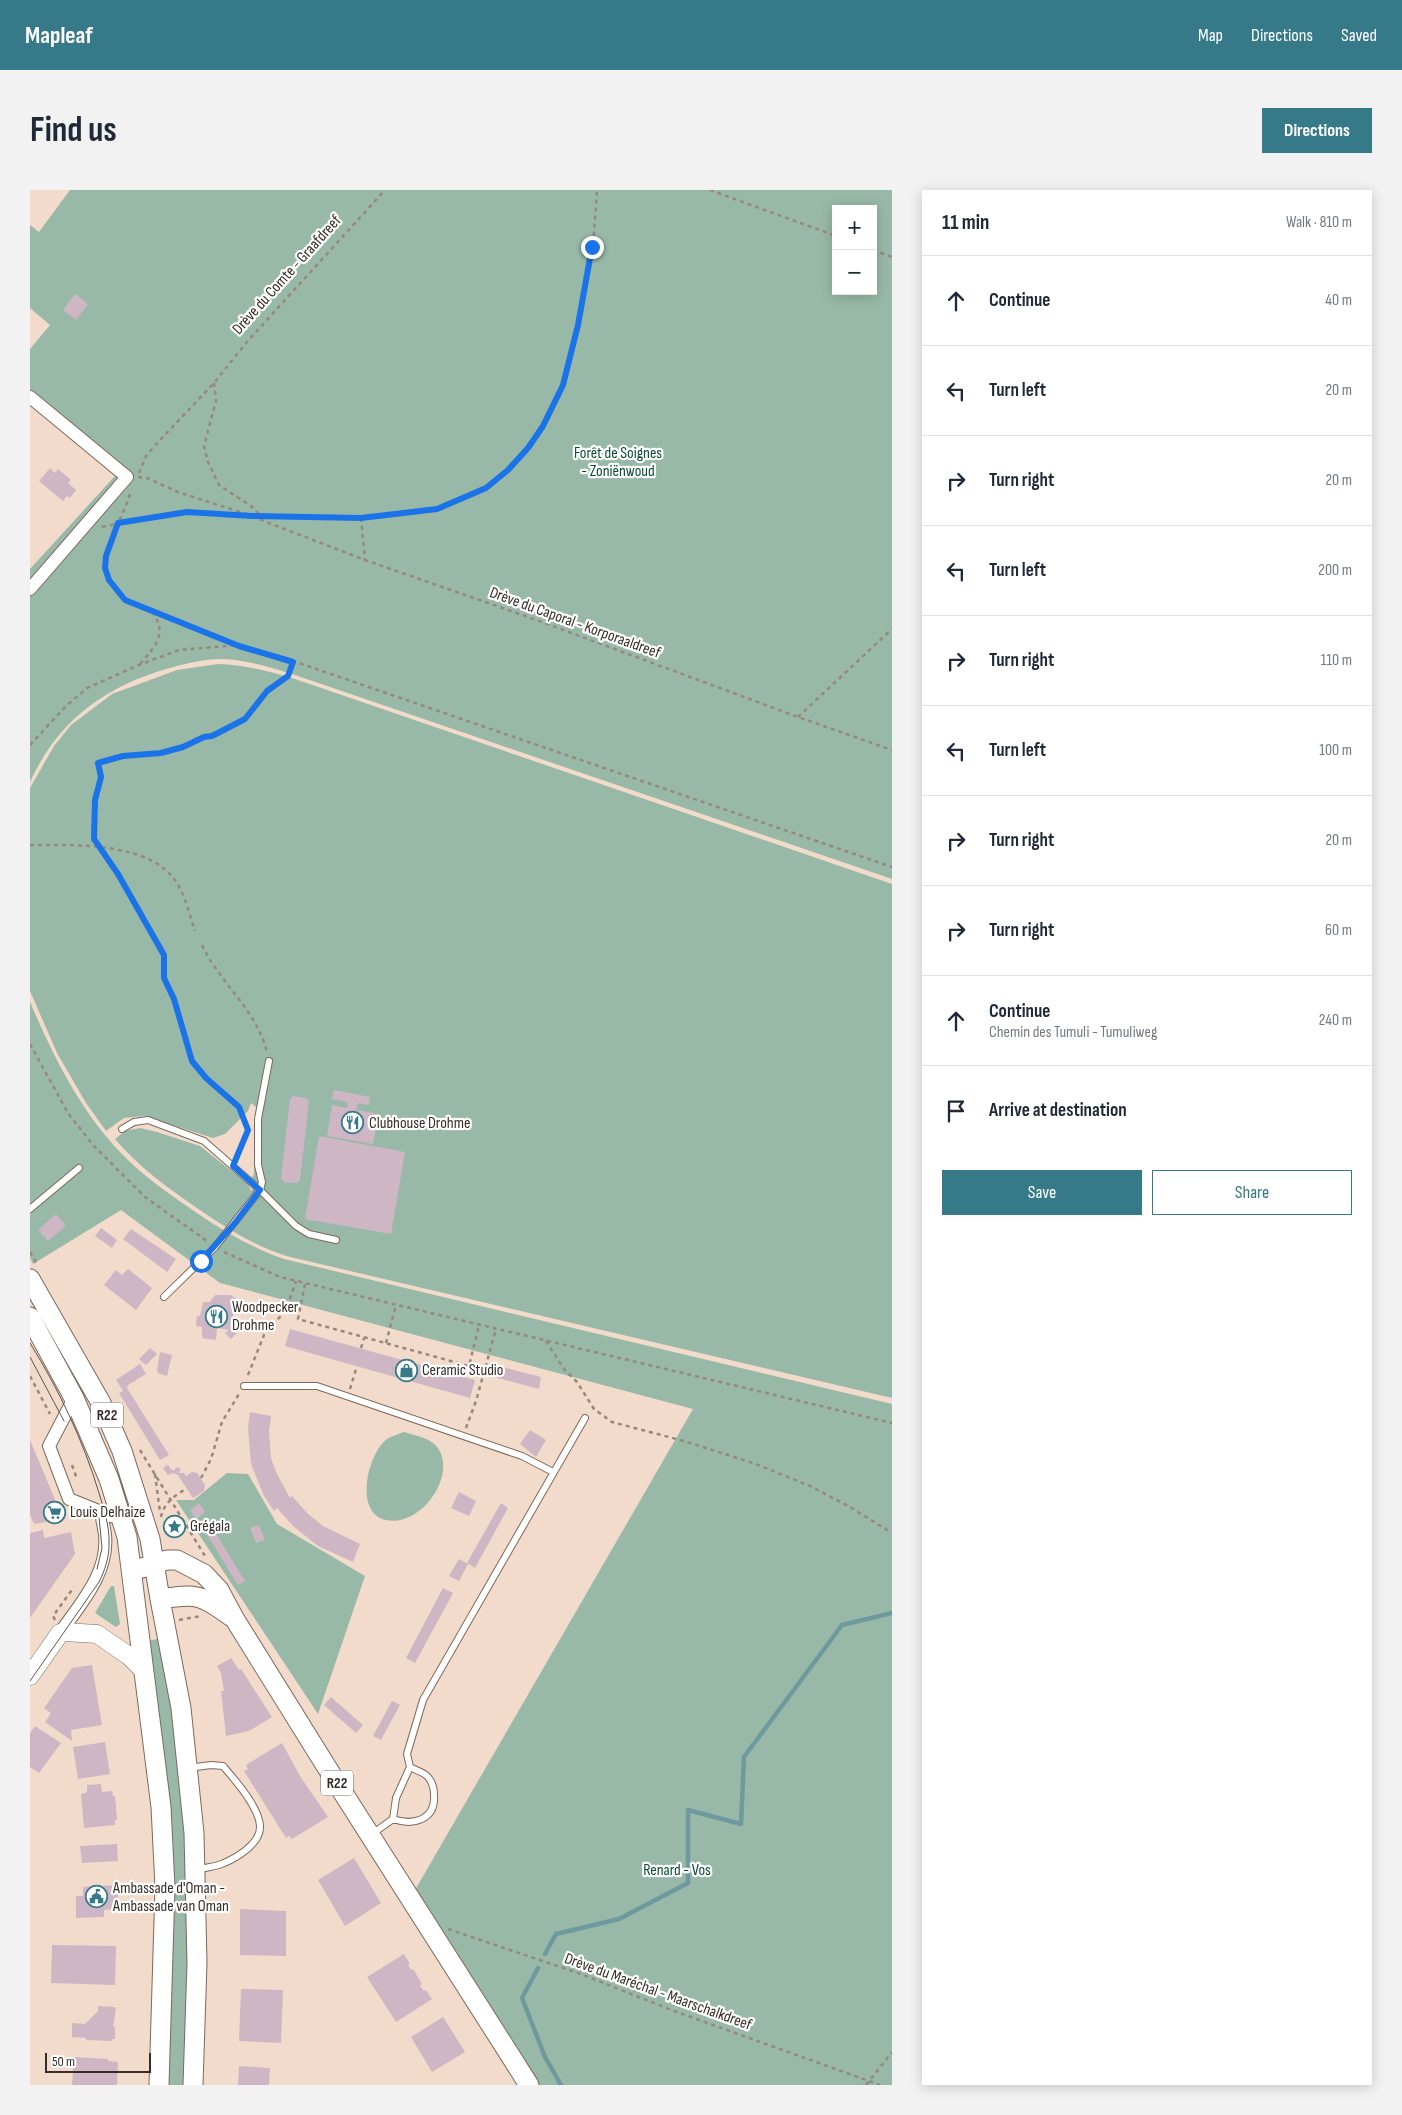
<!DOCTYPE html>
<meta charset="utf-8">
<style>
:root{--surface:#fff;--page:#f2f2f3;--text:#1f2937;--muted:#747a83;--line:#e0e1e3;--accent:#367a89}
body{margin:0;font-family:"Sofia Sans Condensed",sans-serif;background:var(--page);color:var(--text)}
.controls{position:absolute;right:15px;top:15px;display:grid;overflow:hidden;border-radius:0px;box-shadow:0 2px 12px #0003}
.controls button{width:45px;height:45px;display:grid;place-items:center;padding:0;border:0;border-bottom:1px solid var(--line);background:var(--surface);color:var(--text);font:25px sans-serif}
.scale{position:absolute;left:15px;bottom:12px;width:106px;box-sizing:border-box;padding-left:5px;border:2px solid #352d27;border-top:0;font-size:14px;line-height:18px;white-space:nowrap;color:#352d27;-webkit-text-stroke:4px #fff;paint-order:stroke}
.stop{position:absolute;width:15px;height:15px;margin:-11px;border:4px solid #1a73e8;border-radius:50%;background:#fff}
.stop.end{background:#1a73e8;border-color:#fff;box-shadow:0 1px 5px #0008}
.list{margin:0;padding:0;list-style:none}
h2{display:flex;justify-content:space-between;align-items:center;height:65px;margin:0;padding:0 20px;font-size:21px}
h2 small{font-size:16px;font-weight:400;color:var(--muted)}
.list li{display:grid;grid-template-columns:32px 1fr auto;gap:15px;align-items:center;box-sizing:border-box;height:90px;padding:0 20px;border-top:1px solid var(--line)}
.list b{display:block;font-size:19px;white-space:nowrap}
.list p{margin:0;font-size:16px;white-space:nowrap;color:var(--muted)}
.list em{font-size:16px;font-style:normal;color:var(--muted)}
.actions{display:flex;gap:10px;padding:15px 20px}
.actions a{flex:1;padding:11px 0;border:1px solid var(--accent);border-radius:0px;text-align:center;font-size:18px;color:var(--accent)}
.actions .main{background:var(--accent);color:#fff}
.icon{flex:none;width:28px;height:28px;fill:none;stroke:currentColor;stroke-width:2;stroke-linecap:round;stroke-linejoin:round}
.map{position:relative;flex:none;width:862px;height:1895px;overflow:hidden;border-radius:0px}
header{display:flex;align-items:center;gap:30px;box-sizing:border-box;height:70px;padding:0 25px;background:var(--accent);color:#fff}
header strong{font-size:24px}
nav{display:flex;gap:28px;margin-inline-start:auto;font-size:18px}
.intro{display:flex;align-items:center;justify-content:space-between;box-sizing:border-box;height:120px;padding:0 30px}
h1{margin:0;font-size:35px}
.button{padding:12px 22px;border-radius:0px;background:var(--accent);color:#fff;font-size:18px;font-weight:700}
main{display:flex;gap:30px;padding:0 30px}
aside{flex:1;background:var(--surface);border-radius:0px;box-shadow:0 2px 12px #0003}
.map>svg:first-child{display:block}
.green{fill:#99b9a8;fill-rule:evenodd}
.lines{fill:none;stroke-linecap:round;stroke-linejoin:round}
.stream{stroke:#6f9a9d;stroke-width:4.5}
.building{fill:#ceb6c4}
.lane-casing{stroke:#7d695b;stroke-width:8}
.street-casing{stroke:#7d695b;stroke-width:14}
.secondary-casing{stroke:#7d695b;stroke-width:19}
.primary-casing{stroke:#7d695b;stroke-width:21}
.path{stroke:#97887c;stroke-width:2.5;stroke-dasharray:4 4;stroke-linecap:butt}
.lane{stroke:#fff;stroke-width:6}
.street{stroke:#fff;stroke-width:12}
.secondary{stroke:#fff;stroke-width:18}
.primary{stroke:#fff;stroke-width:19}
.tram{stroke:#5f544c;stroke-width:1}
.route{stroke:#1a73e8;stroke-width:6}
.labels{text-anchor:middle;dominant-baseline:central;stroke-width:4.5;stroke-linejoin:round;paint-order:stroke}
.shield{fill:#fff;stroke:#726c68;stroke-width:1}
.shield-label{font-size:15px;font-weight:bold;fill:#352d27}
.street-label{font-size:16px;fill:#352d27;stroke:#fff}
.park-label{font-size:16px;fill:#0a4c32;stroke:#fff}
.poi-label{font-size:16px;fill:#352d27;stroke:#fff;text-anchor:start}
</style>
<header>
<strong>Mapleaf</strong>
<nav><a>Map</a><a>Directions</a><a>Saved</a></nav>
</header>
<div class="intro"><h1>Find us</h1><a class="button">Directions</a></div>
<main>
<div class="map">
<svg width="862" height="1895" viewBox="0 0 862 1895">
<rect width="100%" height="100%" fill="#f2dbcb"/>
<path class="green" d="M 40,0 L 862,0 L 862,689 L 259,483 C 236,476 212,469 188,469 C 170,470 153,474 136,479 C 73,498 28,531 0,592 L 0,379 L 85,286 L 0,212 L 0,159 L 20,135 L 0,118 L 0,35 L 9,42 ZM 806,19 L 843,19 L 843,101 L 806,101 Z
M 188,474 C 215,475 239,481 265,489 L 862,694 L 862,1208 L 256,1066 C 220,1054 192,1035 161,1014 C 134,995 107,975 85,949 L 95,941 L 110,938 L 127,942 L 170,956 L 218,994 L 221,1001 L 225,995 L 222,988 L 224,984 L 226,917 L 221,913 L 218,921 L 195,944 L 183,948 L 114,926 L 94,928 L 76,941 L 56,913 L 27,863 L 0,801 L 0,598 L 24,556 L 41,535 L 82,504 L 147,480 Z
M 0,812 C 23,866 51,922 92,964 C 114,987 141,1005 167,1023 C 195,1042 222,1058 254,1069 L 862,1214 L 862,1895 L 499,1895 L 381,1707 L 663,1219 L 190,1093 L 91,1020 L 3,1074 L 0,1068 Z
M 374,1242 C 383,1245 396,1247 403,1253 C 432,1277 394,1338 356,1330 C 323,1323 338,1263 357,1249 C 362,1246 368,1244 374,1242 Z
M 197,1283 L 218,1284 L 247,1334 L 335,1386 L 288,1524 L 146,1310 L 164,1310 Z
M 81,1396 L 84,1396 L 90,1434 L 86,1437 L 65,1423 Z
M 132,1448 L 150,1554 L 160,1722 L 154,1895 L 136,1895 L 117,1451 Z"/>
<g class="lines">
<path class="stream" d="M 515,1764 L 526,1744 L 589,1729 L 658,1693 L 658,1620 L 711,1634 L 714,1567 L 812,1435 L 862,1423
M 508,1778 L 492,1808 L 515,1867 L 531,1895"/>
</g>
<path class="building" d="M 45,104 L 58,114 L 46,130 L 33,120 Z
M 20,278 L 25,283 L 28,279 L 41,290 L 38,293 L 46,300 L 40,308 L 37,306 L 33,311 L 9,291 Z
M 304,900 L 340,907 L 339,915 L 328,913 L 326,920 L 349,924 L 343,954 L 297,946 L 302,915 L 317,918 L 318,912 L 302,909 Z
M 263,906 L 276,908 L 279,911 L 270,990 L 267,993 L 254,992 L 251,988 L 260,909 Z
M 289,946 L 375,962 L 361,1044 L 275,1029 Z
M 26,1024 L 36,1036 L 18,1051 L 8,1040 Z
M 71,1038 L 87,1050 L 82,1058 L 65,1046 Z
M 101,1039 L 146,1069 L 137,1082 L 93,1049 Z
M 98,1079 L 122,1098 L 106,1120 L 74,1095 L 86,1080 L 92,1085 Z
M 185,1105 L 201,1105 L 206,1109 L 207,1122 L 203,1125 L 201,1138 L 206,1144 L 201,1149 L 195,1143 L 199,1140 L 187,1138 L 186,1150 L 172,1148 L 172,1137 L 166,1136 L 167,1126 L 170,1126 L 173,1112 L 180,1112 Z
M235 1118a4 4 0 1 1 8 0a4 4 0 1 1-8 0Z
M 260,1139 L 445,1190 L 440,1208 L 255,1156 Z
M 120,1158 L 127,1164 L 116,1175 L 109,1169 Z
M 130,1162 L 142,1165 L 137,1186 L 128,1183 L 127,1180 Z
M 110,1174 L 116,1184 L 98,1195 L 97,1198 L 139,1265 L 130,1270 L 89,1203 L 93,1201 L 86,1190 Z
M 460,1174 L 511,1187 L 509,1199 L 457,1185 Z
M 220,1222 L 241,1226 L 239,1241 L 241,1268 L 246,1282 L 260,1308 L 262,1306 L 277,1323 L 293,1336 L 330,1354 L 323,1372 L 288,1356 L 263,1336 L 247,1318 L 244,1321 L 234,1306 L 221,1274 L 218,1238 Z
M 500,1240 L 516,1250 L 506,1267 L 490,1254 Z
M 0,1250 L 26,1312 L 33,1328 L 6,1334 L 3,1332 L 0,1325 Z
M 138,1275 L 142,1280 L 145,1280 L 146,1277 L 151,1279 L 149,1283 L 154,1283 L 156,1286 L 162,1282 L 167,1283 L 175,1295 L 174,1301 L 163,1308 L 148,1285 L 143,1283 L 138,1285 L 133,1278 Z
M 429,1302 L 446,1311 L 439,1326 L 421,1318 Z
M 169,1313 L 175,1322 L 166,1329 L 160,1320 Z
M 471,1313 L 478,1318 L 445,1378 L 437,1373 Z
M 178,1331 L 215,1391 L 208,1395 L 171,1335 Z
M 229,1335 L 235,1350 L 226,1353 L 220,1338 Z
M 13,1340 L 14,1348 L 41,1342 L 45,1364 L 0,1428 L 0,1343 Z
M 429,1369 L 438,1374 L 429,1391 L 419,1386 Z
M 413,1398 L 423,1403 L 385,1473 L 376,1468 Z
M 201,1468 L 209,1480 L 211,1479 L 242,1527 L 219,1541 L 196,1546 L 191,1501 L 194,1501 L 191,1483 L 187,1476 Z
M 62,1475 L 72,1535 L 41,1540 L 42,1551 L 15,1532 L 21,1523 L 14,1518 L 42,1478 Z
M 301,1507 L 333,1535 L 326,1543 L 294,1515 Z
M 362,1511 L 370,1515 L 351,1550 L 343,1546 Z
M 5,1536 L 31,1553 L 9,1583 L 0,1577 L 0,1543 Z
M 75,1552 L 80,1584 L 48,1589 L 43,1557 Z
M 252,1553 L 270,1586 L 298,1627 L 262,1649 L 259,1646 L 256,1648 L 214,1581 L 218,1579 L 216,1575 Z
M 71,1594 L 72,1602 L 82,1601 L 83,1606 L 85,1606 L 87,1630 L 85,1630 L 85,1635 L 54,1638 L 51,1604 L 57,1602 L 57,1595 Z
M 87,1654 L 88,1671 L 52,1673 L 50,1656 Z
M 324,1668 L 351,1713 L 315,1736 L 288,1690 Z
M 88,1695 L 88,1719 L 74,1720 L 74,1727 L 46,1728 L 46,1706 L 53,1706 L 53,1697 Z
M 210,1719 L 256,1721 L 256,1766 L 210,1765 Z
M 22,1755 L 86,1756 L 85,1795 L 21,1793 Z
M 374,1764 L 380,1774 L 378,1775 L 381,1780 L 383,1779 L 392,1794 L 390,1796 L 394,1801 L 396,1800 L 402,1809 L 366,1832 L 337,1787 Z
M 211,1799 L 253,1800 L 251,1853 L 209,1851 Z
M 68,1816 L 84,1817 L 86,1819 L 83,1837 L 85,1837 L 85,1849 L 82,1849 L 83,1851 L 56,1850 L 56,1848 L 42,1847 L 42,1833 L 55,1834 L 68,1821 Z
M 413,1827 L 435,1862 L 402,1882 L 381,1847 Z
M 44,1867 L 78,1869 L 78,1871 L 88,1872 L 87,1895 L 42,1895 Z
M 209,1876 L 240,1878 L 239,1895 L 208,1895 Z"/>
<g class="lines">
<defs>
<path id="lane" d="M 239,871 L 228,929 L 228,975 L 232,992 L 230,1000 L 266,1036 L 279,1044 L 306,1050
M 92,939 L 104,932 L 118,930 L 174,951 L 230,1000 L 185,1057 L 134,1107
M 0,1019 L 49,978
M 214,1196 L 287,1196 L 492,1266 L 523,1282
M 158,1578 L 181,1575 L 193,1576 C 205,1590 229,1617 230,1636 C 231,1653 208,1667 194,1673 C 186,1677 176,1677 167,1680
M 363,1629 L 366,1608 L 380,1577 L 377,1564 L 393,1510 L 555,1228
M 363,1629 C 383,1636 406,1630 404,1605 C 404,1599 402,1591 397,1586 C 393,1582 385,1580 380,1577
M 342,1644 L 363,1629"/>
<path id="street" d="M 0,207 L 97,287 L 0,399
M 44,1208 L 19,1256 L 39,1309 L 81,1326 L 92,1328
M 30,1443 C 50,1414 79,1383 75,1345 C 74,1337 72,1329 71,1322"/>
<path id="secondary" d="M 0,1486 L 30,1443 L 34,1442 L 67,1444 L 99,1466 L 114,1481"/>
<path id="primary" d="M 0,1089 L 71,1213 L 92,1261 L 120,1349 L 130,1409 L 151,1518 L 164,1643 L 167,1773 L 163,1895
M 0,1127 L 44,1208 L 79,1289 L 97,1347 L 131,1617 L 135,1697 L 129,1895
M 112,1378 L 137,1370 L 147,1370 L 174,1384 L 189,1400 L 204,1428 L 296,1576 L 499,1895
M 130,1409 C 169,1403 170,1405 202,1427"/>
</defs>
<use href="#lane" class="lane-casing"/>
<use href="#street" class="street-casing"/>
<use href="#secondary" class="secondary-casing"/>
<use href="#primary" class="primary-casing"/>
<path class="path" d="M 680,0 L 806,46
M 843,60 L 862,67
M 184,193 L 186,211 L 174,256 L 178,272 L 189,295 L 221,316 L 231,326
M 109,283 L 116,266 L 131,249 L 184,193 L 216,153 L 355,0
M 108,287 L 117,288 L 148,302 L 216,324
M 100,304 C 88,344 55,373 95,410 L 208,455
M 224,326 L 331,328 L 407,319 L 456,298 L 478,280 L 498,258 L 513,236 L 533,195 L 548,135 L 563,57 L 567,0
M 331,328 L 335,370
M 72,337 L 118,327 L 157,322 L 221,326 L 335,370 L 501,428 L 768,527 L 862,560
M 110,474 C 126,455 138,445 122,421
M 768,527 L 862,439
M 0,555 L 36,516 L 57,498 L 109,475 L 149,460 L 209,455 L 263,471 L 862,677
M 0,655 C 40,655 106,652 138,682 C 154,697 158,721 165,741
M 172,755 C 190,793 227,821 237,862
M 0,854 L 38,923 L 63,955 L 115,1007 L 177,1051
M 217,938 L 209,917 L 176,888 L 162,871 L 144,809 L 134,788 L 134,765 L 88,684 L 64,649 L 65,610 L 71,587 L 68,573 L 93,566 L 131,563 L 153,557 L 209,532 L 215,529 L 237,501 L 258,487 L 263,472
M 207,967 L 217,943
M 0,1062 L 7,1074
M 194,1062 L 250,1087 L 862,1233
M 275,1094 L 268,1129 L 439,1176 L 449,1135
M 516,1151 L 534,1179 L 547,1192 L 564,1219 L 582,1232 L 654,1251 L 726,1274 L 780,1296 L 820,1317 L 862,1343
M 356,1153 L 366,1115
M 331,1158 L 334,1148
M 218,1185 L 234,1145 L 256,1120 L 266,1091
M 0,1186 L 20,1224
M 320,1199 L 327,1176
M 436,1238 L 446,1211 L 466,1139
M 110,1260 L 175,1366
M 42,1275 L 47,1289
M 125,1284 L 130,1322
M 171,1288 L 181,1269 L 192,1232 L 209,1204
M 131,1327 C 134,1312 145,1306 157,1298
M 25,1430 L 23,1426 L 44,1397
M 149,1430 L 171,1426
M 418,1739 L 551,1784 L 644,1821 L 850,1895
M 836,1895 L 862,1862"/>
<use href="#lane" class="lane"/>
<use href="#street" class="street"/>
<use href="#secondary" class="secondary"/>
<use href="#primary" class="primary"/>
<path class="tram" d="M 0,1153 C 29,1200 53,1250 69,1303 C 74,1320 80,1337 79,1355 C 79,1368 75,1380 69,1392 L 0,1491
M 0,1167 L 34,1231
M 67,1379 L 72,1358 L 69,1327"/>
</g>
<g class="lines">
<path class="route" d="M 171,1071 L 205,1033 L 230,1000 L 203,976 L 218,940 L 209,917 L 176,888 L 162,871 L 144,809 L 134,788 L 134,765 L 88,684 L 64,649 L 65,610 L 71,587 L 68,573 L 93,566 L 131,563 L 153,557 L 174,547 L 182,546 L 215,529 L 237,501 L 258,486 L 263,472 L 209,456 L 95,410 L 79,390 L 75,378 L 76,366 L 88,333 L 157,322 L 222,326 L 331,328 L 407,319 L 456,298 L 478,280 L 498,258 L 513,236 L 533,195 L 548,135 L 562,57"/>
</g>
<defs>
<symbol id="restaurant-ring" viewBox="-11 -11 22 22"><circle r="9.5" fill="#fff" stroke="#367a89" stroke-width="1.5"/><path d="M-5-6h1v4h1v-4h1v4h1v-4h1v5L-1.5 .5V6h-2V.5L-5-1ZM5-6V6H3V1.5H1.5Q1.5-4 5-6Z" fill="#367a89"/></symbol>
<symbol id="shop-ring" viewBox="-11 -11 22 22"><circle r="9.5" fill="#fff" stroke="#367a89" stroke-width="1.5"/><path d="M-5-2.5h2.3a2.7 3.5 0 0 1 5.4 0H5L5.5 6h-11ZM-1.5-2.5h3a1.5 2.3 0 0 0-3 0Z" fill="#367a89"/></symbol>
<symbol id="supermarket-ring" viewBox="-11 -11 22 22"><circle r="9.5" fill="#fff" stroke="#367a89" stroke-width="1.5"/><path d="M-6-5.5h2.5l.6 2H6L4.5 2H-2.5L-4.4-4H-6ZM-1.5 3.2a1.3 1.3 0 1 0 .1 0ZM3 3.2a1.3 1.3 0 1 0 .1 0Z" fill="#367a89"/></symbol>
<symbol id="sight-ring" viewBox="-11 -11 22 22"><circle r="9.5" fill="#fff" stroke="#367a89" stroke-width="1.5"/><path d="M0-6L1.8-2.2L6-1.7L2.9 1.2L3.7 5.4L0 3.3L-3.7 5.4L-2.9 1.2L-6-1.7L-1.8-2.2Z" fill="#367a89"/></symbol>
<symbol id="civic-ring" viewBox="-11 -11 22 22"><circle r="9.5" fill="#fff" stroke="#367a89" stroke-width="1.5"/><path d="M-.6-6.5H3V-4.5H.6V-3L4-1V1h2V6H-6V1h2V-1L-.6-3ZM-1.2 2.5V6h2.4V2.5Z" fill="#367a89"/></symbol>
</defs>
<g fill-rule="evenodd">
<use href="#restaurant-ring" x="310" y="920" width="25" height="25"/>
<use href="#restaurant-ring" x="174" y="1114" width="25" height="25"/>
<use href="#shop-ring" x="364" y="1168" width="25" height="25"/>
<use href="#supermarket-ring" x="12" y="1310" width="25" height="25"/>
<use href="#sight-ring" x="132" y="1324" width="25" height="25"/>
<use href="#civic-ring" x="54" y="1694" width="25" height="25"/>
</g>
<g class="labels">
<g class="shield">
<rect x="61" y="1212.5" width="32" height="25" rx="4"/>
<rect x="291" y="1580.5" width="32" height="25" rx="4"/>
</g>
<g class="shield-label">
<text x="77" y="1225">R22</text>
<text x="307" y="1593">R22</text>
</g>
<g class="street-label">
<text transform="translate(257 85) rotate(-48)">Drève du Comte - Graafdreef</text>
<text transform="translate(545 433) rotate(20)">Drève du Caporal - Korporaaldreef</text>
<text transform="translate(628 1802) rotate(20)">Drève du Maréchal - Maarschalkdreef</text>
</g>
<g class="park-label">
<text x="588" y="263">Forêt de Soignes<tspan x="588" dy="18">- Zoniënwoud</tspan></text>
<text x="647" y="1680">Renard - Vos</text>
</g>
<g class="poi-label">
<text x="339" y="933">Clubhouse Drohme</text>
<text x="202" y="1117">Woodpecker<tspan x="202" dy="18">Drohme</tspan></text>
<text x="392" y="1180">Ceramic Studio</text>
<text x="40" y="1322">Louis Delhaize</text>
<text x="160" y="1336">Grégala</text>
<text x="83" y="1698">Ambassade d'Oman -<tspan x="83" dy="18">Ambassade van Oman</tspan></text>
</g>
</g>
</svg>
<div class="controls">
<button>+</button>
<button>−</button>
</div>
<div class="scale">50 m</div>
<div class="stop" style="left:171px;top:1071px"></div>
<div class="stop end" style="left:562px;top:57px"></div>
</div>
<aside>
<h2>11 min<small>Walk · 810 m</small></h2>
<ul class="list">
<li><svg class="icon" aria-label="ahead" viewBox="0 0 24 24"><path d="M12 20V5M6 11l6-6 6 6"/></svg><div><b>Continue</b></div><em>40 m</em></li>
<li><svg class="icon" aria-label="left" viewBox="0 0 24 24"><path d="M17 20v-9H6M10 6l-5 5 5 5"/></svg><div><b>Turn left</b></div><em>20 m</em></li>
<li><svg class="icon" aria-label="right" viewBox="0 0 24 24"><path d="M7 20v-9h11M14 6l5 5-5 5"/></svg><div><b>Turn right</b></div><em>20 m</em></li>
<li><svg class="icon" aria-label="left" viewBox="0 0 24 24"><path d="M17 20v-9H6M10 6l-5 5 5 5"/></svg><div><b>Turn left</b></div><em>200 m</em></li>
<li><svg class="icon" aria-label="right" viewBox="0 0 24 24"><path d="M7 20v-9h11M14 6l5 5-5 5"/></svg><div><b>Turn right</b></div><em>110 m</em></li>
<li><svg class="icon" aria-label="left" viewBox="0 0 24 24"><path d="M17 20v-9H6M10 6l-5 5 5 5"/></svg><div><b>Turn left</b></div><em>100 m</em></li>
<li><svg class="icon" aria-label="right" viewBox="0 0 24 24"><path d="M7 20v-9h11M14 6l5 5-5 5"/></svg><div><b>Turn right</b></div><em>20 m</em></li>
<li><svg class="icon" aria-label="right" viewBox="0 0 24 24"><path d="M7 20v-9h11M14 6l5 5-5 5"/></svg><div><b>Turn right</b></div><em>60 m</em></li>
<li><svg class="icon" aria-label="ahead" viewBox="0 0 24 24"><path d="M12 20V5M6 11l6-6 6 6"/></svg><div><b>Continue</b><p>Chemin des Tumuli - Tumuliweg</p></div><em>240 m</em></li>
<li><svg class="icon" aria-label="arrive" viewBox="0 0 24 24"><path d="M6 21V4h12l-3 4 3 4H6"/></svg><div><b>Arrive at destination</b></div></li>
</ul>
<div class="actions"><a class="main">Save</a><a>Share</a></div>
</aside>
</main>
